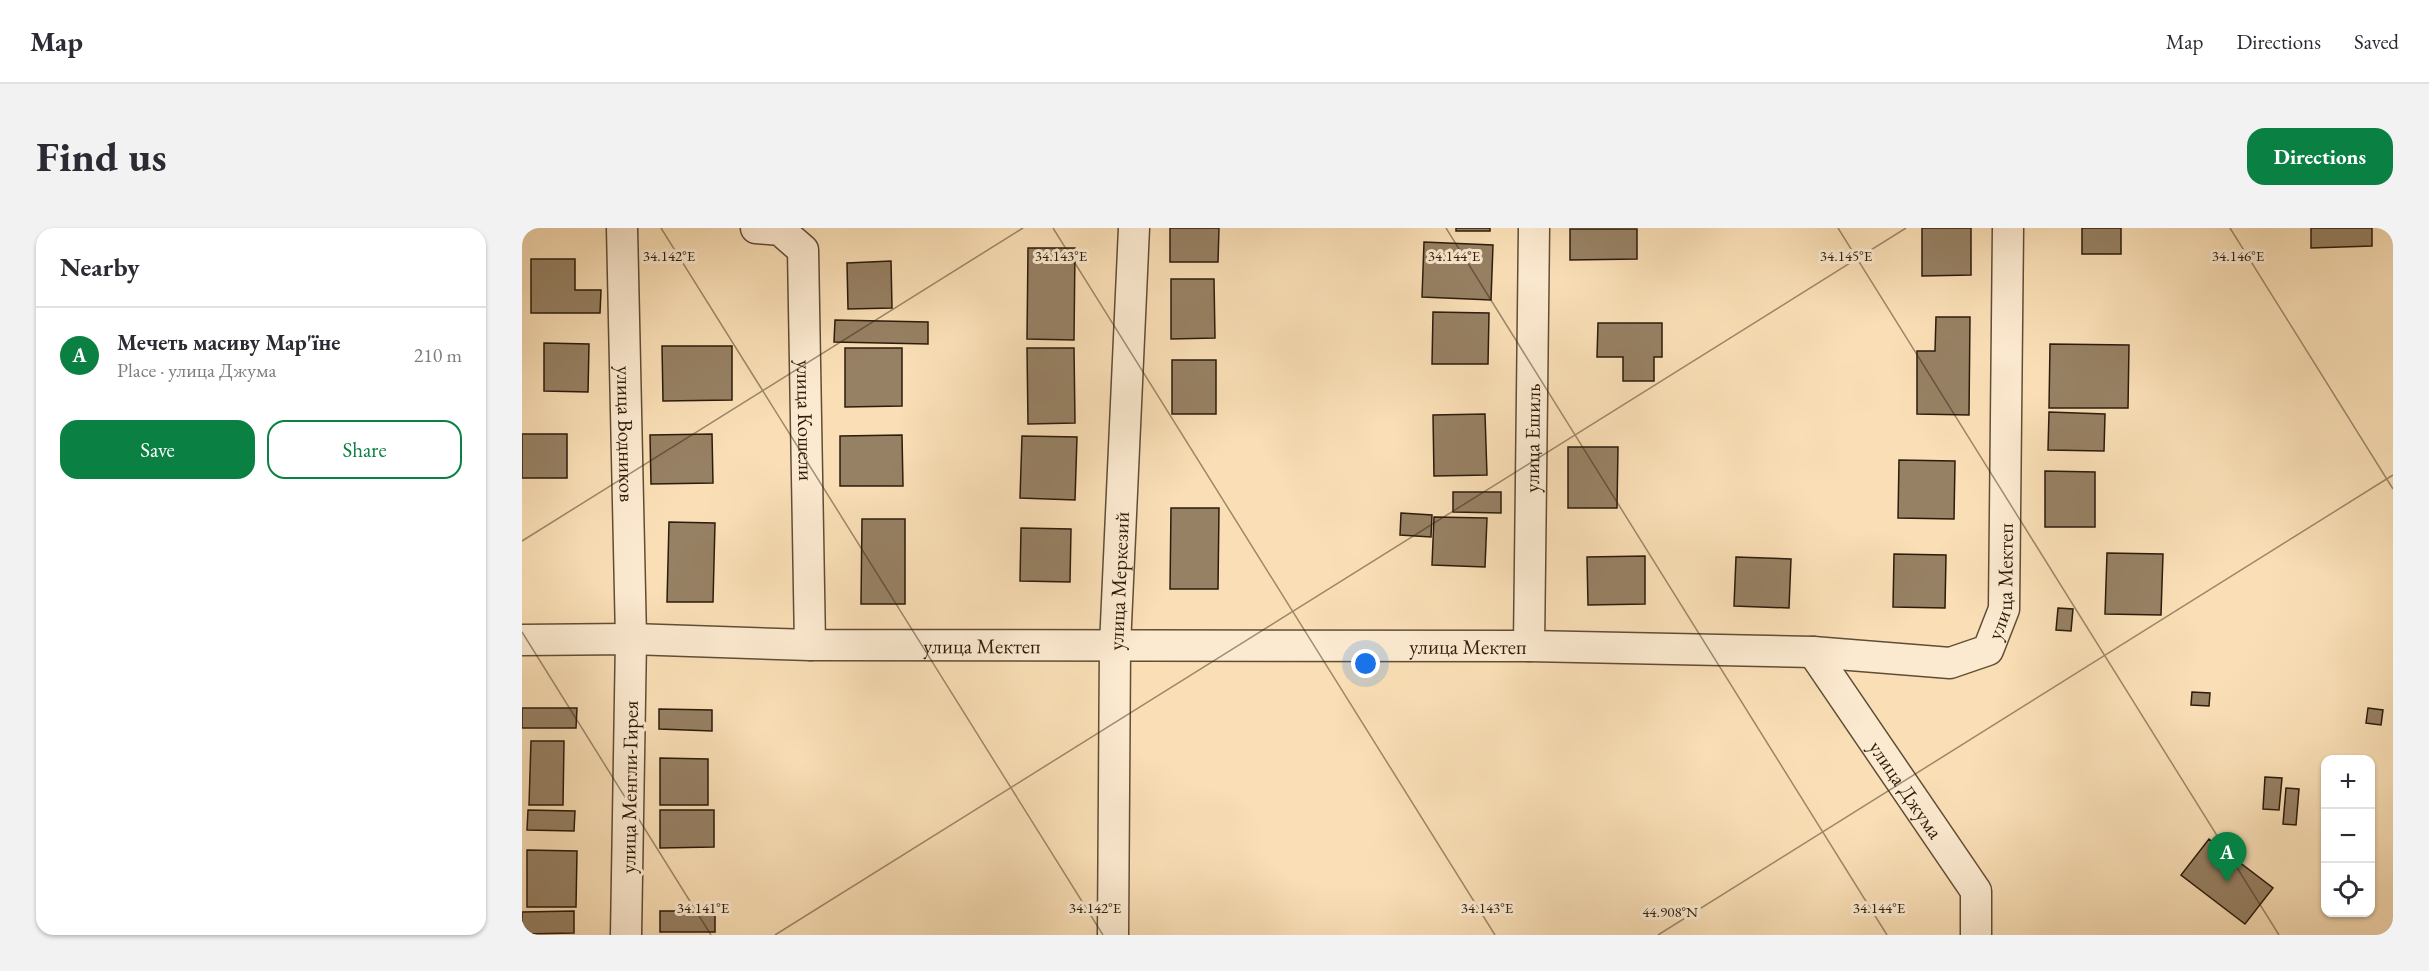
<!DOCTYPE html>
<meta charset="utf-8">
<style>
:root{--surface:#fff;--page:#f2f2f3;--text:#2b2b33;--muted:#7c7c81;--line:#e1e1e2;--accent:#0b8043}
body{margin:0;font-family:"EB Garamond",serif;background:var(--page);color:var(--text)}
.controls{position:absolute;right:18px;bottom:18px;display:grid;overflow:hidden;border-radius:12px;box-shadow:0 2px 4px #0004}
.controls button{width:54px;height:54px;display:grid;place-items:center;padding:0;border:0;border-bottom:2px solid var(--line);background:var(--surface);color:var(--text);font:30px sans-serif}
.you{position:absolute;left:844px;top:436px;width:21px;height:21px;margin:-15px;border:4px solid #fff;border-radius:50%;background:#1a73e8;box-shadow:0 0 0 9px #1a73e833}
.badge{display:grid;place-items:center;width:39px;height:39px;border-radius:50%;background:var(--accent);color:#fff;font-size:20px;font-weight:700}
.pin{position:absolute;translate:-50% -50px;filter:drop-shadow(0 2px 3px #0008)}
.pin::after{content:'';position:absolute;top:32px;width:21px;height:18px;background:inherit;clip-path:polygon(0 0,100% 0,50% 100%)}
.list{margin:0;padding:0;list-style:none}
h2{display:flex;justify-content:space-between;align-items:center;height:78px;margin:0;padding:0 24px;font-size:26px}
h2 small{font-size:20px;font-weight:400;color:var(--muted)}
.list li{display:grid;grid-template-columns:39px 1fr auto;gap:18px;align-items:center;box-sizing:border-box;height:96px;padding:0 24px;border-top:2px solid var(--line)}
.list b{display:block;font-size:22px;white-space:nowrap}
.list p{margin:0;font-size:20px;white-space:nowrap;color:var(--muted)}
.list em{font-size:20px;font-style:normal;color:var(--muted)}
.actions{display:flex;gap:12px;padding:18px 24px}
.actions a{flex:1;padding:14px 0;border:2px solid var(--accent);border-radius:18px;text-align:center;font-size:21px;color:var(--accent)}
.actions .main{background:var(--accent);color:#fff}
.icon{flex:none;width:33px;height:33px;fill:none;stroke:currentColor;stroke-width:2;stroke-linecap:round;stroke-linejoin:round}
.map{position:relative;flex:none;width:1871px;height:707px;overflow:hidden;border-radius:18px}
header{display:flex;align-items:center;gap:36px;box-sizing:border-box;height:84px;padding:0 30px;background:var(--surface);border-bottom:2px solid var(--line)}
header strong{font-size:28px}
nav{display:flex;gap:33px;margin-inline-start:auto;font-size:21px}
.intro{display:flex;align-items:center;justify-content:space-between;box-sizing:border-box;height:144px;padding:0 36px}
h1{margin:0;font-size:42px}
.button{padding:15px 27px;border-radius:18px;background:var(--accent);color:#fff;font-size:21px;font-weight:700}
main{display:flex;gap:36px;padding:0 36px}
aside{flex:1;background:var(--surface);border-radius:18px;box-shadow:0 2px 4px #0004}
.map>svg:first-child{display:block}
.building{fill:#978164;stroke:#2c1c0c;stroke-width:1.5}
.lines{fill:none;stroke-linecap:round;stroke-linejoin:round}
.minor-casing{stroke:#604d36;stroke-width:33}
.minor{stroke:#fcead0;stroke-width:30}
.ticks{fill:none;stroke:#2c1c0c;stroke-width:1.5;stroke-opacity:0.45}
.labels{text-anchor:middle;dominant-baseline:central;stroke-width:6;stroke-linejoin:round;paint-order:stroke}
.street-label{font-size:21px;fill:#2c1c0c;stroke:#fcead0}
.ticks-label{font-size:15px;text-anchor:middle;fill:#2c1c0c;stroke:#fcead0;stroke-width:6;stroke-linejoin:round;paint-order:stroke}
</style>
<header>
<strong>Map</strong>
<nav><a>Map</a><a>Directions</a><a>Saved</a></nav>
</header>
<div class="intro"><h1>Find us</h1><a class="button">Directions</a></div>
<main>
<aside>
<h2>Nearby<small></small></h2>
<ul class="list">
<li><span class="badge">A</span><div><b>Мечеть масиву Мар'їне</b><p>Place · улица Джума</p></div><em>210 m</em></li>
</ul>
<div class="actions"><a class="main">Save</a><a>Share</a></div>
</aside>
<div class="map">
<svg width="1871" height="707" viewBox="0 0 1871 707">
<rect width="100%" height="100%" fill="#fadfb6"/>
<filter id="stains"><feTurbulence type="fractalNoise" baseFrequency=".00333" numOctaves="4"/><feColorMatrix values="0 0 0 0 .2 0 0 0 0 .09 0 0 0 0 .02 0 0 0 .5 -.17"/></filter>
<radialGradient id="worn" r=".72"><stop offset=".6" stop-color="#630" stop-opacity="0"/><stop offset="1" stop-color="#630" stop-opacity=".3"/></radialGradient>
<path class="building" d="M 648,0 L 697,0 L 696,34 L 648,34 Z
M 934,0 L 968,0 L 968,3 L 934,3 Z
M 1400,0 L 1449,0 L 1449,47 L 1400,48 Z
M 1560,0 L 1599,0 L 1599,26 L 1560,26 Z
M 1789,0 L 1850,0 L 1850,18 L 1789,20 Z
M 1048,1 L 1115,1 L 1115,31 L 1048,32 Z
M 902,14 L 971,17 L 969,72 L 900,69 Z
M 506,20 L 553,20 L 552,112 L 505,111 Z
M 9,31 L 53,31 L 53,62 L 79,62 L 78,85 L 9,85 Z
M 369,33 L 370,80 L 326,81 L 325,35 Z
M 649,51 L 692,51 L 693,110 L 649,111 Z
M 911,84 L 967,85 L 966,136 L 910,136 Z
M 1414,89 L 1448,89 L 1447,187 L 1395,186 L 1395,123 L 1413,123 Z
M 313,92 L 406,94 L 406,116 L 312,114 Z
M 1076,95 L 1140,95 L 1140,129 L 1132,129 L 1132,153 L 1101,153 L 1101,129 L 1075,129 Z
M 22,115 L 67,116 L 66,164 L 22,163 Z
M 1528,116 L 1607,117 L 1606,180 L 1527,180 Z
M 140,118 L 210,118 L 210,172 L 141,173 Z
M 323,120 L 380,120 L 380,178 L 323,179 Z
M 505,120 L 552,120 L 553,195 L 506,196 Z
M 650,132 L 694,132 L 694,186 L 650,186 Z
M 1527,184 L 1583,186 L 1582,223 L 1526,222 Z
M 963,186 L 965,247 L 912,248 L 911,187 Z
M 0,206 L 45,206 L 45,250 L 0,250 Z
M 190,206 L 191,255 L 129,256 L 128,207 Z
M 380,207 L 381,258 L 318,258 L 318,208 Z
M 500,208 L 555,209 L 553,272 L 498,270 Z
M 1046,219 L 1096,219 L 1095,280 L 1046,280 Z
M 1377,232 L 1433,233 L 1432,291 L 1376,290 Z
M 1523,243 L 1573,244 L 1573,299 L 1523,299 Z
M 931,264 L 979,264 L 979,285 L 931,284 Z
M 649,280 L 697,280 L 696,361 L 648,361 Z
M 879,285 L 910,287 L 909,309 L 878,307 Z
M 912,289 L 965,290 L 963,339 L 910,337 Z
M 340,291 L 383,291 L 383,376 L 339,376 Z
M 147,294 L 193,295 L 191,374 L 145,374 Z
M 499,300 L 549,301 L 548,354 L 498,353 Z
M 1585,325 L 1641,326 L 1639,387 L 1583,386 Z
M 1372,326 L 1424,327 L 1423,380 L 1371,379 Z
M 1123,328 L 1123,376 L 1066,377 L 1065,329 Z
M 1214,329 L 1269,331 L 1267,380 L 1212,378 Z
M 1536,380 L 1551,381 L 1549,403 L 1534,402 Z
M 1670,464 L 1688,465 L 1687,478 L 1669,477 Z
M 0,480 L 55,480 L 54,500 L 0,500 Z
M 1846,480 L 1861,482 L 1859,497 L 1844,495 Z
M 137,481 L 190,482 L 190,503 L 137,501 Z
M 9,513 L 42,513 L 41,577 L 7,577 Z
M 138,530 L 186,531 L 186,577 L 138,577 Z
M 1743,549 L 1760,550 L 1757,582 L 1741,581 Z
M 1764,560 L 1777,561 L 1774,597 L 1761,596 Z
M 6,582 L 53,583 L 52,603 L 5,602 Z
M 138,582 L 192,582 L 192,619 L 138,620 Z
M 1687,611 L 1751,660 L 1723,696 L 1659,647 Z
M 5,622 L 55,623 L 54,679 L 5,679 Z
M 52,683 L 52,705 L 0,706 L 0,684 Z
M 138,683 L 193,683 L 193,704 L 138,704 Z"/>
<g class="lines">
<defs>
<g id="minor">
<path id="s1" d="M 100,0 L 109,411 L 104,707"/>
<path id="s2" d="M 234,0 L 258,2 L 281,22 L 288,417"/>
<path id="s3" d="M 0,412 L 109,411 L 288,417 L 1007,418 L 1291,424 L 1428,435 L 1466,422 L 1482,381 L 1486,0"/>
<path id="s4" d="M 1007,418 L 1012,0"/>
<path id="s5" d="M 1291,424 L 1454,663 L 1454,707"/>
<path id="s6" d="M 591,707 L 593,418 L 612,0"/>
</g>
</defs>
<use href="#minor" class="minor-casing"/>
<use href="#minor" class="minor"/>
</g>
<path class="ticks" d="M 139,0 L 581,707M 531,0 L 973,707M 924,0 L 1365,707M 1316,0 L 1757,707M 1708,0 L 1871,261M 0,313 L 501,0M 0,404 L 189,707M 253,707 L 1384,0M 1136,707 L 1871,247"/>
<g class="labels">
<g class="street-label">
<text stroke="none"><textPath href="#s2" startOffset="225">улица Кошели</textPath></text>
<text stroke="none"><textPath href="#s1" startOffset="206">улица Водников</textPath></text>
<text stroke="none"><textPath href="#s4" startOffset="208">улица Ешиль</textPath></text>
<text stroke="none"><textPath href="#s3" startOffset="1540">улица Мектеп</textPath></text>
<text stroke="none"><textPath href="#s6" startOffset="354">улица Меркезий</textPath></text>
<text stroke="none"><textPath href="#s3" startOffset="460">улица Мектеп</textPath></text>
<text stroke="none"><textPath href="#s3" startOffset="946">улица Мектеп</textPath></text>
<text transform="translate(107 559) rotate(-89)">улица Менгли-Гирея</text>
<text stroke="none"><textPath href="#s5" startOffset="166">улица Джума</textPath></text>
</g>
</g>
<g class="ticks-label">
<text x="147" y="33">34.142°E</text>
<text x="539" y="33">34.143°E</text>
<text x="932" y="33">34.144°E</text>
<text x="1324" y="33">34.145°E</text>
<text x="1716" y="33">34.146°E</text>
<text x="181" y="685">34.141°E</text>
<text x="573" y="685">34.142°E</text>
<text x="965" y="685">34.143°E</text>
<text x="1357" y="685">34.144°E</text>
<text x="1148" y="689">44.908°N</text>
</g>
<rect width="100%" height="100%" filter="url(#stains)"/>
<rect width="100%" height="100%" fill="url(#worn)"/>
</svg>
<div class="controls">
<button>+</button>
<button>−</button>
<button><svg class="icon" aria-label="locate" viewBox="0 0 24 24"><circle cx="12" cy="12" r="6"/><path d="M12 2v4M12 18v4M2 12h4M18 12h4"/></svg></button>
</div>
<div class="you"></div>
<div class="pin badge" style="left:1705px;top:654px">A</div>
</div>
</main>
